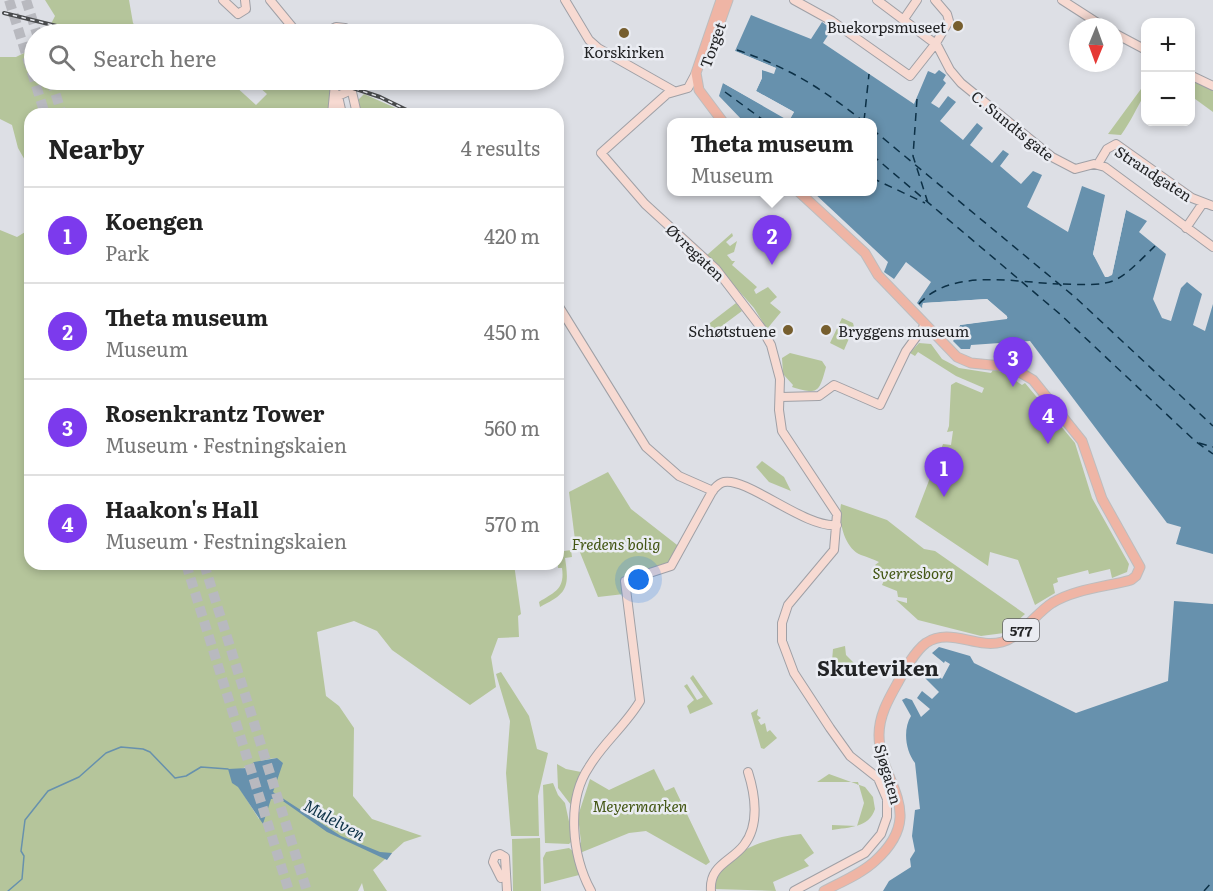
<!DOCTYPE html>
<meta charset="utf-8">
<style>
:root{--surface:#fff;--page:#f6f6f6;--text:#222;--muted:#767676;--line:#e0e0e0;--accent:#7c3aed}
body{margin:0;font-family:Literata,serif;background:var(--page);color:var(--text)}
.controls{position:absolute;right:18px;top:18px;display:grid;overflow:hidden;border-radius:12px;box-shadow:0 3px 9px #0003}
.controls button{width:54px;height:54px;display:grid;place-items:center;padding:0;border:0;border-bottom:2px solid var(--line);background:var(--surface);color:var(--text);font:30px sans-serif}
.compass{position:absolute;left:1069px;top:18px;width:54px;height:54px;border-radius:50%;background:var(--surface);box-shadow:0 3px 9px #0003;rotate:181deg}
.you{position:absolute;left:639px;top:580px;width:21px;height:21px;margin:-15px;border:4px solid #fff;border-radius:50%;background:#1a73e8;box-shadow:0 0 0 9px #1a73e833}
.badge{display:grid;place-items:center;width:39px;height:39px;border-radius:50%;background:var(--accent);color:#fff;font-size:20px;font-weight:700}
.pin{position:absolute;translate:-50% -50px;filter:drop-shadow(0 2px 3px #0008)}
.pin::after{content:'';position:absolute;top:32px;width:21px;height:18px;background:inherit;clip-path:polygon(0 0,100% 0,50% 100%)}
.popup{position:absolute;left:667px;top:118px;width:210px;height:78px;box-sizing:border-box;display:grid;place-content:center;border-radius:12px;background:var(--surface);filter:drop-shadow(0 2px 4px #0005);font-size:20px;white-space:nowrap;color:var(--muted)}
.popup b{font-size:22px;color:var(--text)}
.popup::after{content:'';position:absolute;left:50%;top:100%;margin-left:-12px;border:12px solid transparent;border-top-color:var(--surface)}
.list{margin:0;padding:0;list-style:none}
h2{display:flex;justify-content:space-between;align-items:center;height:78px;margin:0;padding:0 24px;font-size:26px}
h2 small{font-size:20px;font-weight:400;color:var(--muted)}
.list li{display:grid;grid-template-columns:39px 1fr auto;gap:18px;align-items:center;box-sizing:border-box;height:96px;padding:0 24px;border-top:2px solid var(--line)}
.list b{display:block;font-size:22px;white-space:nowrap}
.list p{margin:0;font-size:20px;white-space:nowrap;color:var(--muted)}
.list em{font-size:20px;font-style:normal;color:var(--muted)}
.icon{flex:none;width:33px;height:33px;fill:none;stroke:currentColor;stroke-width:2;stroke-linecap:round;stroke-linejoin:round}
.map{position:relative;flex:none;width:1213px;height:891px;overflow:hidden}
.search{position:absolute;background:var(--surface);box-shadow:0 3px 9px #0003;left:24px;top:24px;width:540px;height:66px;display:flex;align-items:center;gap:15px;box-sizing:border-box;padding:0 21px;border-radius:33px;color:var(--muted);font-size:22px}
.panel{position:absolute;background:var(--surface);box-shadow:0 3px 9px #0003;left:24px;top:108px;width:540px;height:462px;border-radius:18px}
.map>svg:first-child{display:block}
.green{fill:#b5c59b;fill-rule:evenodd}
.water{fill:#6791ad}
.pier{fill:#dddfe5}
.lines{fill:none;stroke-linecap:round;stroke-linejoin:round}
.stream{stroke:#6791ad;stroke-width:1.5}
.ferry{stroke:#0c3046;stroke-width:1.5;stroke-dasharray:8 6;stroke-linecap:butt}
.highway-tunnel{stroke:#b8b9bf;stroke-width:10;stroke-dasharray:10 5;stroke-linecap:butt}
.secondary-casing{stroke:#9fa0a6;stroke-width:10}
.primary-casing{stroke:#bdbdbe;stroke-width:11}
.secondary{stroke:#f7dad2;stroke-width:8}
.primary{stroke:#efb5a5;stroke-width:9}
.rail-casing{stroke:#494b4d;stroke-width:4}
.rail{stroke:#eaecf2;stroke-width:1.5;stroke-dasharray:4.5;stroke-linecap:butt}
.poi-dot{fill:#765e2e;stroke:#eaecf2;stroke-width:2}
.labels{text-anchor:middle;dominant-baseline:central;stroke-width:5;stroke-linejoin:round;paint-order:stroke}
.shield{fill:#eaecf2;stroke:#5e5f62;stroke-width:1.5}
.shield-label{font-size:14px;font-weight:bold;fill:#222325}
.poi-label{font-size:15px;fill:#222325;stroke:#eaecf2;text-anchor:end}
.street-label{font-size:15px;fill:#222325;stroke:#eaecf2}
.park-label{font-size:15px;font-style:italic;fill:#425512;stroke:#eaecf2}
.water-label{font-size:16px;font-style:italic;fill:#0c3046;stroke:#eaecf2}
.district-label{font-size:21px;font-weight:bold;fill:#222325;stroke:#eaecf2}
</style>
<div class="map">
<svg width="1213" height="891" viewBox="0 0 1213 891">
<rect width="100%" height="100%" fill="#dddfe5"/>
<path class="green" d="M 45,0 L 129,0 L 133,23 L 141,34 L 46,34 L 55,16 Z
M 34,48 L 34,80 L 238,80 L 234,85 L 256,105 L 267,94 L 251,80 L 336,80 L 334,97 L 340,114 L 30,114 L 30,169 L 18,148 L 12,125 L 0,119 L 0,57 L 16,57 Z
M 1190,78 L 1213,89 L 1213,112 L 1191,96 Z
M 1141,89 L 1145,94 C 1137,107 1130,123 1121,135 L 1108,134 Z
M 364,94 L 409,114 L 353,114 L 357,101 Z
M 30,229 L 30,564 L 514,564 L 521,614 L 518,616 L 519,637 L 498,638 L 491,657 L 496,687 L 470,705 L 392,650 L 377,631 L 354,621 L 317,632 L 326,696 L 339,706 L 354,728 L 353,796 L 372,819 L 422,836 L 404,842 L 373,870 L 387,891 L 364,891 L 362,883 L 358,891 L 0,891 L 0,230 L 17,237 ZM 277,758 L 259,819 L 230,773 C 247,768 259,759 277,758 Z
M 732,233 L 733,236 L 726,242 L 730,246 L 737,241 L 734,252 L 727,255 L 732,261 L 735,261 L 732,265 L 757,287 L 754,290 L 756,294 L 768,287 L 777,297 L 770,303 L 781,312 L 767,329 L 754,308 L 707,255 Z
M 736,303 L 742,311 L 711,334 L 706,326 Z
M 842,318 L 853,323 L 854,327 L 844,350 L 830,343 Z
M 919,343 L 931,344 L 942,359 L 959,368 L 991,373 L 993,370 L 1003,372 L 1022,385 L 1025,383 L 1075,443 L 1092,498 L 1129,564 L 1127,572 L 1112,578 L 1110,569 L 1089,574 L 1088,570 L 1057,578 L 1058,582 L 1053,584 L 1055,593 L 1035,605 L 1018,560 L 990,552 L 988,566 L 915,517 L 943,444 L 951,445 L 953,431 L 947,432 L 949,426 L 951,385 L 956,382 L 982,393 L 984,388 L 956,376 L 918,352 L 915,356 L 910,353 Z
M 790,353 L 822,361 L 826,367 C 819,393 818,395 792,387 L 793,385 L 783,374 L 782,358 Z
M 762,461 L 784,477 L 791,491 L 769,482 L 756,467 Z
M 608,472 L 631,509 L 681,548 L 671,566 L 625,581 L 624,594 L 598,597 L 575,540 L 569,492 Z
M 841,504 L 887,520 L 924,549 L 935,551 L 1025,614 L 1004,633 L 981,636 L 918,620 L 896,600 L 907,603 L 907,598 L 898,597 L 897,591 L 882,585 L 886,576 L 875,565 L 879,562 C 873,559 867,557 861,555 C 844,548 838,520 841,504 Z
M 558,512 L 562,548 L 564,551 L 571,550 L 572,557 L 565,558 C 570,589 566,594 540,607 L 539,602 C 555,592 565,589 562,568 L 558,568 Z
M 845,646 L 846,655 L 855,664 L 849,669 L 842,669 L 836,676 L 832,661 L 833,649 Z
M 501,672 L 529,716 L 537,749 L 548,753 L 538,796 L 539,836 L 511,836 L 506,773 L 510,721 L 496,674 Z
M 693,675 L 713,704 L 690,714 L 687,706 L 694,700 L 684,686 L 687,684 L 697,700 L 703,697 L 690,678 Z
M 758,709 L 757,715 L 761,718 L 758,720 L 761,725 L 765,723 L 767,732 L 770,730 L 777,738 L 764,749 L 761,748 L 751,713 Z
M 557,764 L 566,769 L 581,772 L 571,805 L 558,788 Z
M 654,769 L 665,791 L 674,787 L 710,862 L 706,865 L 646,831 L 629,833 L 575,855 L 579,875 L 544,884 L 543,858 L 546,852 L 569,848 L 574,852 L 581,842 L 578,816 L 590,779 L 609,790 Z
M 829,774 L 865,787 L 873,797 L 875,809 C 869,828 849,827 832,830 L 832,825 L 857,826 L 864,803 L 858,782 L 817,782 Z
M 553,783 L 558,795 L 565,803 L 573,840 L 569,844 L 545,843 L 543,785 Z
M 801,834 L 814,853 L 804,860 L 809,866 L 773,882 L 776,891 L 714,889 C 720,851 767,838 801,834 Z
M 540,838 L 541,891 L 513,891 L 512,839 Z"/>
<path class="water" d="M 751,15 L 811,39 L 822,22 L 832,29 L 823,43 L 914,104 L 928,71 L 935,74 L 939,70 L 946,75 L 943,80 L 946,83 L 931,103 L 939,108 L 948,96 L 956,102 L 940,121 L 963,140 L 977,123 L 983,128 L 970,145 L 992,163 L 1003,150 L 1009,154 L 1000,166 L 1021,184 L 1033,171 L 1042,175 L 1027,207 L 1068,232 L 1082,186 L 1105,195 L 1093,254 L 1106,275 L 1112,275 L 1126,210 L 1147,221 L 1139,232 L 1166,254 L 1153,299 L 1162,318 L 1171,321 L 1181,288 L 1187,282 L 1202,294 L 1193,325 L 1205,331 L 1213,304 L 1213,554 L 1176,544 L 1181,527 L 1167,523 L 1030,341 L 971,345 L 970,349 L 961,349 L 953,341 L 960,325 L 1007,319 L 1007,316 L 987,299 L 924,303 L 922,308 L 917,303 L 931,282 L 906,262 L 894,279 L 884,272 L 888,262 L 813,192 L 872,192 L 872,122 L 744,122 L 719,96 L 723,83 L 789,120 L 794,112 L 756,91 L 762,78 L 762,70 L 773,72 L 776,68 L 735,51 Z
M 1174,601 L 1213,604 L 1213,891 L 883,891 L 889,881 L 911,867 L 910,859 L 915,851 L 912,836 L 915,810 L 920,809 L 915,763 C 905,750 903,729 911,716 L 902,700 L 906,698 L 912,700 L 921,717 L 930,709 L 917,698 L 922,691 L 932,699 L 939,692 L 923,676 L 931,668 L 942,679 L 950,664 L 945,661 L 944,663 L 932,653 L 939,647 L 970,656 L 974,663 L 1076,713 L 1168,681 Z
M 277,758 L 283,763 L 273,792 L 341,836 L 380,852 L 392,853 L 387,860 L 327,832 L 280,799 L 271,799 L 263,824 L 238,787 L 232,783 L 228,769 L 247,768 L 254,762 Z"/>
<path class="pier" d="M 735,51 L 776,68 L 774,74 L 762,70 L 762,78 L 756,91 L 794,112 L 789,121 L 723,83 L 725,80 L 788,116 L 790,113 L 753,92 L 760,68 L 771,69 L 736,54 Z
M 1105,198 L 1108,200 L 1097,253 L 1109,274 L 1124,208 L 1126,210 L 1112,275 L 1108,277 L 1105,277 L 1093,254 Z
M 987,299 L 1008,318 L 960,325 L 953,341 L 951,339 L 959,322 L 1003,316 L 986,302 L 926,306 L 924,310 L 922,306 L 923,303 Z"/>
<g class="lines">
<path class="stream" d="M 8,891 L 22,879 L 24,856 L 21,851 L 25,820 L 48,791 L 79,777 L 106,753 L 121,747 L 143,749 L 150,752 L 175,778 L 186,776 L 201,767 L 228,769"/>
<path class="ferry" d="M 737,50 C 788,67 823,89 864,122
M 725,92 L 766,122
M 917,99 L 913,156 L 928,203
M 864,121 L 869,74
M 872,129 L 1076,298 L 1213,426
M 872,155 L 1061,315 L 1195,441 L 1213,454
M 872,178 L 925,203
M 1063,284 C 1118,286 1116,284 1155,246
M 919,304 C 951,268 1014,282 1058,284
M 1199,443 L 1213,447
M 1204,891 L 1213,881"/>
<path class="highway-tunnel" d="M 9,0 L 45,114
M 26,0 L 37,34
M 51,80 L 62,114
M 186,564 L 289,891
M 204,564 L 307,891"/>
<defs>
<path id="secondary" d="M 223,0 L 238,14 L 246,9 L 245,0
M 270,0 L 298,34
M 565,0 L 589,40 L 598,48 L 674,91
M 794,0 L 832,21 L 910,76 L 936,43 L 949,21 L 947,14 L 935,0
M 877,0 L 937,45 L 950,70 L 961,83 L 1052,157 L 1075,169 L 1094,164 L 1105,167 L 1213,247
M 1062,0 L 1104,27
M 904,19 L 917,0
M 1114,33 L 1146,50
M 323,34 L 336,27 L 345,28 L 347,34
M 696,73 L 688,88 L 667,94 L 601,153 L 645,204 L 716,269 L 762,329 L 771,345 L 780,379 L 779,410 L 782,431 L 837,514 L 834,550 L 788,605 L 782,623 L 782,641 L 794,673 L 830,728 L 850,756 L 878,778 L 887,799 L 887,817 L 881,834 L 865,853 L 794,891
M 1190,75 L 1213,86
M 332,114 L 335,84
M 342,114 L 338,96 L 349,91 L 352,92 L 357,114
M 1098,164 L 1107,149 L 1116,144 L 1192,198 L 1213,206
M 1186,228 L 1203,203
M 558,305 L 646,447 L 679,476 L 713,491
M 781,397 L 819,396 L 834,385 L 880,405 L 906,351 L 925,325
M 501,878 L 493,862 L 495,856 L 500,854 L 505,857 L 507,891
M 591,891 C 572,856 566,801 589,767 C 603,743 626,725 640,701 L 625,581 L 671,566 L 713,490 C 716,487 719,483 724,482 C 747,477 806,529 837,525
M 711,891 C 709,865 731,862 744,845 C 760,825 755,794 748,772"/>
<path id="primary" d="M 721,0 L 696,73 L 699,90 L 723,122
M 713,42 L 728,0
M 799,192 L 865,253 L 878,275 L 957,357 L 971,363 L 1011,367 L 1033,380 L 1082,441 L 1102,499 L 1140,567 L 1136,576 L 1131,580 C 1105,587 1075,589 1052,603 C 1035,614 1022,636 1002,642 C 976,649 950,627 926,643 C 914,652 904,671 897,684 C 888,700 879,716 879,735 C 879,783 929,812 875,861 C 861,874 841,882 824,891"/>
</defs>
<use href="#secondary" class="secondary-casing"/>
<use href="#primary" class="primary-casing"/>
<use href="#secondary" class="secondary"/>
<use href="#primary" class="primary"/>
<defs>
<path id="rail" d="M 4,13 L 89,34
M 329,80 L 380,97 L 415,114"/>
</defs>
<use href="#rail" class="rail-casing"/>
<use href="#rail" class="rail"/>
</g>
<g class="poi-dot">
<circle cx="958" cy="26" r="6"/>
<circle cx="624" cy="33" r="6"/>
<circle cx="788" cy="330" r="6"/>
<circle cx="826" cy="330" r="6"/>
</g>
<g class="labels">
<rect class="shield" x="1003" y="619" width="36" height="22" rx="4.5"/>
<g class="shield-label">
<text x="1021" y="630">577</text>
</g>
<g class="poi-label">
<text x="946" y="26">Buekorpsmuseet</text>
<text x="624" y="51" text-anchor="middle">Korskirken</text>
<text x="776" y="330">Schøtstuene</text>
<text x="838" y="330" text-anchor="start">Bryggens museum</text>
</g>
<g class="street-label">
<text transform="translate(712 45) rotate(-70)">Torget</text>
<text transform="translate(1013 125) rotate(39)">C. Sundts gate</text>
<text transform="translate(1154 173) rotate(33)">Strandgaten</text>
<text transform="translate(696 252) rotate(44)">Øvregaten</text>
<text transform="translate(889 774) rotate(74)">Sjøgaten</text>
</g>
<g class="park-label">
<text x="616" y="543">Fredens bolig</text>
<text x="913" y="572">Sverresborg</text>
<text x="640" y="805">Meyermarken</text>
</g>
<g class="water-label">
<text transform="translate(335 819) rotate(29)">Mulelven</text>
</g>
<g class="district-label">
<text x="878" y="666">Skuteviken</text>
</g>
</g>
</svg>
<div class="controls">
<button>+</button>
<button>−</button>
</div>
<svg class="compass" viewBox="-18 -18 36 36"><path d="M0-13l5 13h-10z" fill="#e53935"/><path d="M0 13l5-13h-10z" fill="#767676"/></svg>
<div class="you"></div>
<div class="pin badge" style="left:944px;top:497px">1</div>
<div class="pin badge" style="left:772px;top:265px">2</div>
<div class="popup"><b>Theta museum</b>Museum</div>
<div class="pin badge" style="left:1013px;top:387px">3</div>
<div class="pin badge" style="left:1048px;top:444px">4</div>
<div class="search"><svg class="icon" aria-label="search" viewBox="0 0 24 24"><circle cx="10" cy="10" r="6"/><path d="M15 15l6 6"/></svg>Search here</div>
<section class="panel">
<h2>Nearby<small>4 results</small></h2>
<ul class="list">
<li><span class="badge">1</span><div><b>Koengen</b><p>Park</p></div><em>420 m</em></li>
<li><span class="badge">2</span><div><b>Theta museum</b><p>Museum</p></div><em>450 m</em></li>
<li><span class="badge">3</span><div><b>Rosenkrantz Tower</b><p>Museum · Festningskaien</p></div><em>560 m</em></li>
<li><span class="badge">4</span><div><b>Haakon's Hall</b><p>Museum · Festningskaien</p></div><em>570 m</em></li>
</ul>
</section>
</div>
